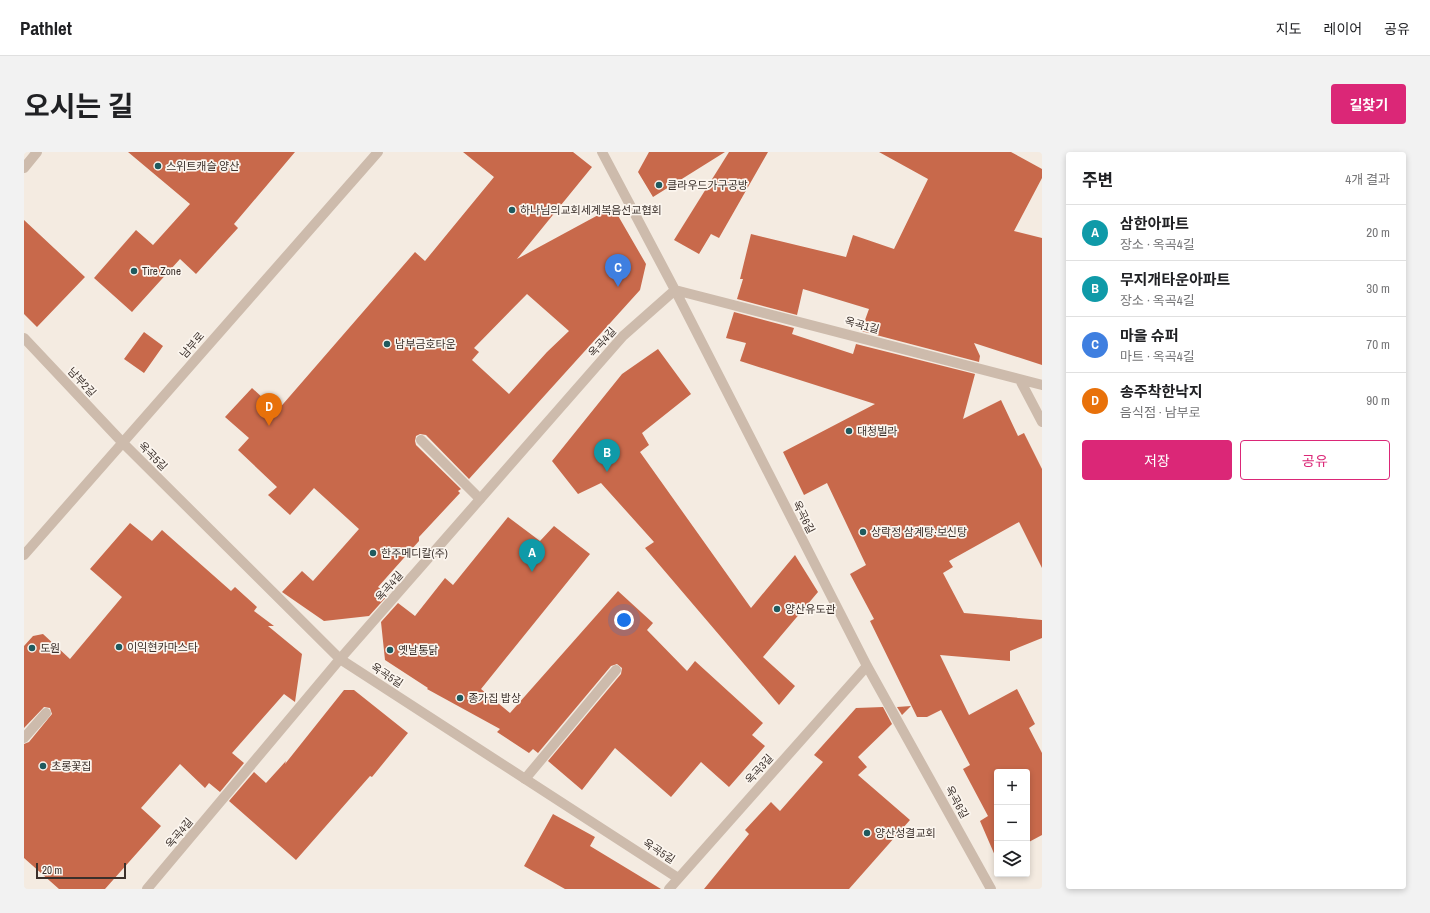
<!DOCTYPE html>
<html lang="ko">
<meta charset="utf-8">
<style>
:root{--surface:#fff;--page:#f2f2f2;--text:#202124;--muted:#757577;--line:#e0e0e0;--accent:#db2777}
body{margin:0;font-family:"Archivo Narrow","Noto Sans KR",sans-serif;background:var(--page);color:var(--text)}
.controls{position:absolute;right:12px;bottom:12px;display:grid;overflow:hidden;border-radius:4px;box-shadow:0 2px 6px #0003}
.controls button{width:36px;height:36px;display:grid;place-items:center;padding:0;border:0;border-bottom:1px solid var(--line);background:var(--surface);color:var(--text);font:20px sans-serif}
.scale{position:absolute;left:12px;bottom:10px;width:90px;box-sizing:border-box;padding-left:4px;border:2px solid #3b302b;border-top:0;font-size:11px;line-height:14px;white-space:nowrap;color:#3b302b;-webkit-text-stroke:3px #fbf5ee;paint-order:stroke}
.you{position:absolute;left:600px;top:468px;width:14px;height:14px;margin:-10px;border:3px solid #fff;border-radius:50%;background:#1a73e8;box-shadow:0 0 0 6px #1a73e833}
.badge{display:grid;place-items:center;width:26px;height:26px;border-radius:50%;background:var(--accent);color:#fff;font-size:13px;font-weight:700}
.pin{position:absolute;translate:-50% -33px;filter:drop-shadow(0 1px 2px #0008)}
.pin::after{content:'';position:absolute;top:21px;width:14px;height:12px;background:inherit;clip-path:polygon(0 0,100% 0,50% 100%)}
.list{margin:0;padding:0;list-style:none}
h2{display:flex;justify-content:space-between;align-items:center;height:52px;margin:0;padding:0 16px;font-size:17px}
h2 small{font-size:13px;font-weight:400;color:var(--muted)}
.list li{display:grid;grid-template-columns:26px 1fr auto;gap:12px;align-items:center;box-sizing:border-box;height:56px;padding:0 16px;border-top:1px solid var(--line)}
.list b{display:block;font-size:15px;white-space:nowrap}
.list p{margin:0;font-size:13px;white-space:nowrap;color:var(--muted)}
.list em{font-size:13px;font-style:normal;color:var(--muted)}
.actions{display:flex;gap:8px;padding:12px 16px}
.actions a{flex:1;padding:9px 0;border:1px solid var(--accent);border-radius:4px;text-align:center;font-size:14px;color:var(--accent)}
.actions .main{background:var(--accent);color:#fff}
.icon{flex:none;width:22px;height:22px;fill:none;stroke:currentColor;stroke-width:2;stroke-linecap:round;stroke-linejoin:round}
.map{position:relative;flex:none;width:1018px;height:737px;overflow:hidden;border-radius:4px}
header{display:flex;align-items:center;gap:24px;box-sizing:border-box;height:56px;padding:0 20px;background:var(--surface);border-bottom:1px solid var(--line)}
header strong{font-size:19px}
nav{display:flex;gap:22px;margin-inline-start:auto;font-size:14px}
.intro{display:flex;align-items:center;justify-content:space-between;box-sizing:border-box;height:96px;padding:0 24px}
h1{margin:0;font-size:28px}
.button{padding:10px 18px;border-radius:4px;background:var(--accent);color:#fff;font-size:14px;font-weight:700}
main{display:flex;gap:24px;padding:0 24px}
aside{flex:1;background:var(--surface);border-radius:4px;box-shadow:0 2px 6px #0003}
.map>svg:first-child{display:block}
.building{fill:#c8694b;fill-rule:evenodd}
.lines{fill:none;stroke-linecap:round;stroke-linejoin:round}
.service{stroke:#cdbbac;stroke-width:10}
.minor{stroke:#cdbbac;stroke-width:10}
.poi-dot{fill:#1f5a5e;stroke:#fbf5ee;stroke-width:1.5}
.labels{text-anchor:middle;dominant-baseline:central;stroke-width:3.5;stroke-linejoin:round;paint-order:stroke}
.poi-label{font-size:11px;fill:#3b302b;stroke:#fbf5ee;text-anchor:start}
.street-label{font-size:11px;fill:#3b302b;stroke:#fbf5ee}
</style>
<header>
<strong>Pathlet</strong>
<nav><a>지도</a><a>레이어</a><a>공유</a></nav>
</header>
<div class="intro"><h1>오시는 길</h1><a class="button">길찾기</a></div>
<main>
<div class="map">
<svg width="1018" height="737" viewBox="0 0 1018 737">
<rect width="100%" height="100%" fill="#f4ebe1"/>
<path class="building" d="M 104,0 L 271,0 L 210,72 L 214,76 L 172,122 L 156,107 L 108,160 L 70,126 L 112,78 L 129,93 L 166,52 Z
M 439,0 L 549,0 L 568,15 L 493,107 L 589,55 L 622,112 L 616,138 L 445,327 L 402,283 L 396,282 L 392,284 L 391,289 L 392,293 L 437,337 L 434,339 L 436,341 L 395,385 L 395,389 L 354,435 L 364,443 L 345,464 L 300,469 L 258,440 L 278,419 L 289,429 L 335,377 L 290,336 L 266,363 L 244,343 L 253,335 L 214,298 L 225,286 L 201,265 L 228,236 L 253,259 L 391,100 L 401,109 L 470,25 ZM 503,142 L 545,179 L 523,200 L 485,242 L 448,208 L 455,200 L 450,196 Z
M 625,0 L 701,0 L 629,45 L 614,20 Z
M 705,0 L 744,0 L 695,86 L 687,82 L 675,102 L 650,88 Z
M 855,0 L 987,0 L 1018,17 L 1018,26 L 990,79 L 1018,86 L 1018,213 L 950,191 L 956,204 L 955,210 L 837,179 L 845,157 L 779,137 L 773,163 L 713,147 L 719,127 L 716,127 L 727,82 L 822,105 L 829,83 L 870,97 L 904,27 Z
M 0,68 L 61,125 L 13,175 L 0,162 Z
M 710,160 L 770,176 L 768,182 L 829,202 L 832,192 L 951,222 L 939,267 L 977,248 L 994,284 L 1000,281 L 1018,317 L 1018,416 L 995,370 L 925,409 L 929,415 L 919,421 L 940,461 L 1018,468 L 1018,486 L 986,499 L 986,509 L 916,503 L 945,563 L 993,537 L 1011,572 L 1005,576 L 1018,601 L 1018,683 L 1003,691 L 1003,620 L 973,620 L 972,706 L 956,669 L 964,664 L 939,617 L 946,613 L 917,558 L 903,565 L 893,565 L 846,469 L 850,467 L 826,422 L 842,413 L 803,331 L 780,343 L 759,300 L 851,252 L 716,209 L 722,191 L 702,186 Z
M 120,180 L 139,194 L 120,221 L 100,207 Z
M 634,197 L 667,242 L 618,281 L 625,293 L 616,300 L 727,456 L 771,403 L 794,440 L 739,505 L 771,534 L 755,553 L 621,396 L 630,390 L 577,331 L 554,342 L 528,309 L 598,222 Z
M 484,365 L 516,389 L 530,374 L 566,402 L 457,537 L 486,561 L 594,439 L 629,471 L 623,478 L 663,519 L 671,509 L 739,571 L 728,583 L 741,594 L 705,635 L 677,610 L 647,645 L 591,596 L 558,638 L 524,609 L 597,522 L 598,516 L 593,512 L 587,514 L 514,601 L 509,597 L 505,601 L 473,580 L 476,577 L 403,537 L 404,536 L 361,508 L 357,470 L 374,451 L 391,464 L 421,426 L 429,433 Z
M 106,371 L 128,389 L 138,378 L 207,439 L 211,435 L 233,455 L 230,459 L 250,474 L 244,474 L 278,502 L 271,550 L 260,542 L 208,601 L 220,611 L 196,640 L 185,631 L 181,636 L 156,612 L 117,656 L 137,674 L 81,737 L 35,737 L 0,706 L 0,592 L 5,590 L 28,562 L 26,556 L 20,555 L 0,576 L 0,494 L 9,484 L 19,482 L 46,507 L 98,445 L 66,417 Z
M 320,538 L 330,538 L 384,581 L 348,625 L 346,624 L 272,708 L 205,649 L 230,620 L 242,631 L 262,609 L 261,612 Z
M 887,554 L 878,563 L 873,555 Z
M 859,555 L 868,572 L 834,605 L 843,615 L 834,623 L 886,668 L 825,737 L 680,737 L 725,682 L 721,678 L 747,650 L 756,659 L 799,610 L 790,603 L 832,556 Z
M 529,662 L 571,685 L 566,694 L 637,737 L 541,737 L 500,714 Z"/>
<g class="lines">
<path class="service" d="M 397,288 L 456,347
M 0,586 L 22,561
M 501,627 L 592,518"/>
<path class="minor" d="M 578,0 L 651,138 L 843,514 L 967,737
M 0,16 L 13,0
M 0,186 L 98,290 L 316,507 L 654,726
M 996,228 L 1018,270
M 0,403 L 354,0
M 123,737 L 316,507 L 599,184 L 651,138 L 1018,233
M 645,737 L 843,514"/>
</g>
<g class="poi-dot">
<circle cx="134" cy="14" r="4"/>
<circle cx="635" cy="33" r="4"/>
<circle cx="488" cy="58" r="4"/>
<circle cx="110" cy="119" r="4"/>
<circle cx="363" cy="192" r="4"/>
<circle cx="825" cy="279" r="4"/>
<circle cx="839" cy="380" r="4"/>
<circle cx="349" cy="401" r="4"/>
<circle cx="753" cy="457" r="4"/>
<circle cx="95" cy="495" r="4"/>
<circle cx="8" cy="496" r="4"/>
<circle cx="366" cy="498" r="4"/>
<circle cx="436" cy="546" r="4"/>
<circle cx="19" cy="614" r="4"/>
<circle cx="843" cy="681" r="4"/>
</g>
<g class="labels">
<g class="poi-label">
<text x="142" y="14">스위트캐슬 양산</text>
<text x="643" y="33">클라우드가구공방</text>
<text x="496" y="58">하나님의교회세계복음선교협회</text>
<text x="118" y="119">Tire Zone</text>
<text x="371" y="192">남부금호타운</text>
<text x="833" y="279">대청빌라</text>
<text x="847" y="380">상락정 삼계탕·보신탕</text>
<text x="357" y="401">한주메디칼(주)</text>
<text x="761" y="457">양산유도관</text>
<text x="103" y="495">이익현카마스타</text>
<text x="16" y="496">도원</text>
<text x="374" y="498">옛날통닭</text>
<text x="444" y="546">종가집 밥상</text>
<text x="27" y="614">초롱꽃집</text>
<text x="851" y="681">양산성결교회</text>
</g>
<g class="street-label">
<text transform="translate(838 173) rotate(15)">옥곡1길</text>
<text transform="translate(578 190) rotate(-48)">옥곡4길</text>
<text transform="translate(168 193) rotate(-49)">남부로</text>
<text transform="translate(58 230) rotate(47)">남부2길</text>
<text transform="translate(129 304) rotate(45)">옥곡5길</text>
<text transform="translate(780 365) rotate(63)">옥곡6길</text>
<text transform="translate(365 434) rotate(-49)">옥곡4길</text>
<text transform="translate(363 523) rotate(33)">옥곡5길</text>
<text transform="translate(735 617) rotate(-48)">옥곡3길</text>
<text transform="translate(933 650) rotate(61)">옥곡6길</text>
<text transform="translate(155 681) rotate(-50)">옥곡4길</text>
<text transform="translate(635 699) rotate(33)">옥곡5길</text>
</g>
</g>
</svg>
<div class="controls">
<button>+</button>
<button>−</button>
<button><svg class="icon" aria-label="layers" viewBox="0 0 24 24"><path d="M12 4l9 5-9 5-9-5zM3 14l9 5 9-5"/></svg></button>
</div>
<div class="scale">20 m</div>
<div class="you"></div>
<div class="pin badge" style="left:508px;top:420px;background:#0f9aa8">A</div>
<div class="pin badge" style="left:583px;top:320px;background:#0f9aa8">B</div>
<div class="pin badge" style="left:594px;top:135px;background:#3f7fe0">C</div>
<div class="pin badge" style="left:245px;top:274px;background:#e8710a">D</div>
</div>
<aside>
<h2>주변<small>4개 결과</small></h2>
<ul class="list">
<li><span class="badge" style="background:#0f9aa8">A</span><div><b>삼한아파트</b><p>장소 · 옥곡4길</p></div><em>20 m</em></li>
<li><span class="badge" style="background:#0f9aa8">B</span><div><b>무지개타운아파트</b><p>장소 · 옥곡4길</p></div><em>30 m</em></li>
<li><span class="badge" style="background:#3f7fe0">C</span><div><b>마을 슈퍼</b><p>마트 · 옥곡4길</p></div><em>70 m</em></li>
<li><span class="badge" style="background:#e8710a">D</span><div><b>송주착한낙지</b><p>음식점 · 남부로</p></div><em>90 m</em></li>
</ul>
<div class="actions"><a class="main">저장</a><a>공유</a></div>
</aside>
</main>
